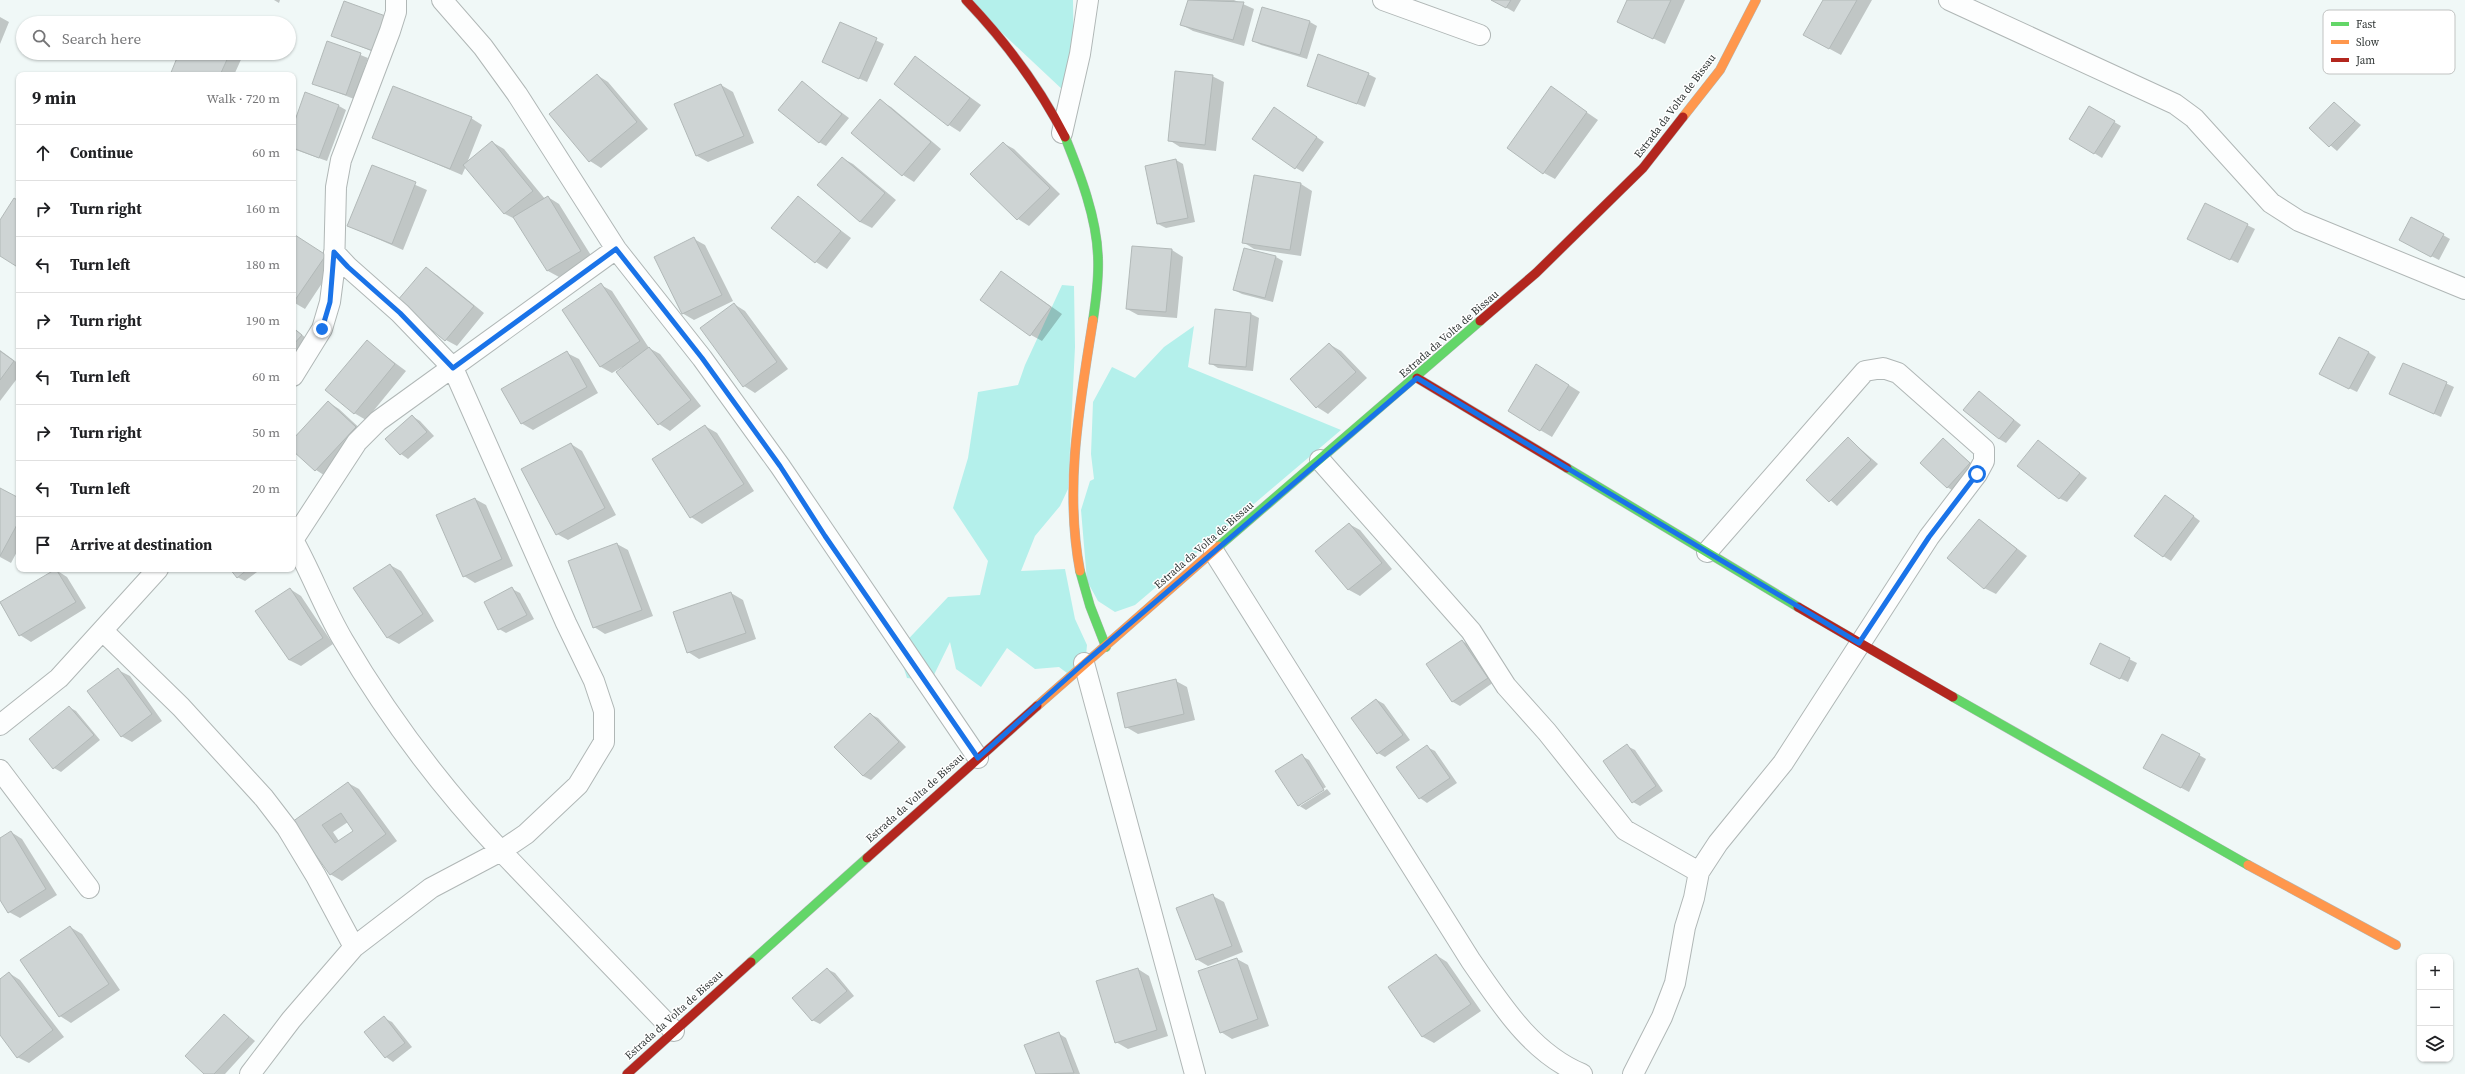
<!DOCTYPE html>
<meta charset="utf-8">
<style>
:root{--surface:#fff;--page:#f6f6f6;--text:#202124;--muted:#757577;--line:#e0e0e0}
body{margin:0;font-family:"Source Serif 4",serif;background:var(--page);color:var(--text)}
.controls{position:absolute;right:12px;bottom:12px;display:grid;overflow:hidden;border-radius:8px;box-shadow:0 1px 3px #0004}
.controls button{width:36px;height:36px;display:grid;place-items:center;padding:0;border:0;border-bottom:1px solid var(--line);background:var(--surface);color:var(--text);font:20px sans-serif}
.stop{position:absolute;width:12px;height:12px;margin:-9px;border:3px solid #1a73e8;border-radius:50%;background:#fff}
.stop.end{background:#1a73e8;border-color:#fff;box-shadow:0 1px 4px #0008}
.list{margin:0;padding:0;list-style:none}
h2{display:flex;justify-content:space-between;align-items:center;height:52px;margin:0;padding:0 16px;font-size:17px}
h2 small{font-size:13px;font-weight:400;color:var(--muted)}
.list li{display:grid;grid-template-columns:26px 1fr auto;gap:12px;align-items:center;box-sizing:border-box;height:56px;padding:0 16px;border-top:1px solid var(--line)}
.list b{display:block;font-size:15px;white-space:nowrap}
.list em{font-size:13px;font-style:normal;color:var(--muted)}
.icon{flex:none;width:22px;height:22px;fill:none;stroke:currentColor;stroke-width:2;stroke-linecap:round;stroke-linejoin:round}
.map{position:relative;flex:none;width:2465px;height:1074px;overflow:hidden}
.search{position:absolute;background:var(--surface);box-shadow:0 1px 3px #0004;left:16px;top:16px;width:280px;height:44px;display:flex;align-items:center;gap:10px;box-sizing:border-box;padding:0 14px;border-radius:22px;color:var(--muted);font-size:15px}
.panel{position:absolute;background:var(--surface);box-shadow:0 1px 3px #0004;left:16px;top:72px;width:280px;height:500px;border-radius:8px}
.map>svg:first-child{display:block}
.green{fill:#b4f0eb}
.shadow{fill:#0003;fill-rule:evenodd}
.building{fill:#ced4d4;stroke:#b2b9b8;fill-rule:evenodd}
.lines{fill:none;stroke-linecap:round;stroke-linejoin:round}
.street-casing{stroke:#b0b7b6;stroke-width:22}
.fast-casing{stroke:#b0b7b6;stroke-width:10}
.slow-casing{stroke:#b0b7b6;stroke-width:10}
.jam-casing{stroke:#b0b7b6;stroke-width:10}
.street{stroke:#fdfefe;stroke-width:20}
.fast{stroke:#63d668;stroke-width:9}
.slow{stroke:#ff974d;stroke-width:9}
.jam{stroke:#b3261e;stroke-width:9}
.route{stroke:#1a73e8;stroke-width:5}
.labels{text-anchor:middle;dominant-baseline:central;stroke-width:3;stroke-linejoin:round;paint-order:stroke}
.street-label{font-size:11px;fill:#303635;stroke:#fff}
.key{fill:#fff;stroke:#c1c3c2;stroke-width:1}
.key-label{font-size:11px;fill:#303635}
</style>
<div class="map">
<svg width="2465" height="1074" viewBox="0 0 2465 1074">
<rect width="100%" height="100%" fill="#f0f8f7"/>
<path class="green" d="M 967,0 L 1073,0 L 1074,62 L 1065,92 Z
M 1062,285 L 1074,286 L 1075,347 L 1068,489 L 1060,506 L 1035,536 L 1021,571 L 1065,569 L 1075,619 L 1087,645 L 1086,656 L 1067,673 L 1059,667 L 1035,669 L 1007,648 L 981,687 L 956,669 L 950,642 L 931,681 L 907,678 L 898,650 L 948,597 L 980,595 L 988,561 L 953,508 L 968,458 L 978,392 L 1018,385 L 1025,365 Z
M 1194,326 L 1188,367 L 1341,430 L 1135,605 L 1115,612 L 1098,601 L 1087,581 L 1081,510 L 1090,481 L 1094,479 L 1091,454 L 1093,402 L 1112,367 L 1135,378 L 1164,347 Z"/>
<path class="shadow" d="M 274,0 L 280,0 L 279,3 Z
M 1189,0 L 1234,0 L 1254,9 L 1244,46 L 1193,31 L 1182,25 Z
M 1493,0 L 1521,0 L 1514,12 Z
M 1629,0 L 1685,0 L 1665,44 L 1619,22 Z
M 1824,0 L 1872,0 L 1841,55 L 1804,35 Z
M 344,2 L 386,57 L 332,35 Z
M 0,17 L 9,22 L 0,44 Z
M 194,19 L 204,23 L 193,23 Z
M 1310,22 L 1317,26 L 1307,59 L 1261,45 L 1253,41 Z
M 841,24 L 884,44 L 867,82 L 823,62 Z
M 328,42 L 368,58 L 354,99 L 313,83 Z
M 180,53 L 244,53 L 234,75 L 171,75 Z
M 916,58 L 981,105 L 960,132 L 949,125 Z
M 1368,74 L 1376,78 L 1365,107 L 1308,85 Z
M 597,75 L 608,82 L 648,129 L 601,168 L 590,161 Z
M 1212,76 L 1224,82 L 1216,151 L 1180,147 L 1169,140 Z
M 802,83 L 849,118 L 826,146 L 819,142 Z
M 721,85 L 733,92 L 754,143 L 708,162 L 697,156 L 675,105 Z
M 1551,88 L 1598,120 L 1555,179 L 1544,173 Z
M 880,101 L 891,107 L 941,149 L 914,182 L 903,175 L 853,133 Z
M 2334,103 L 2361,125 L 2337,151 L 2310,128 Z
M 339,106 L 346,110 L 327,161 L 293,149 L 293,114 L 297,117 Z
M 2089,107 L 2121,126 L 2102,158 L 2070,138 Z
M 1281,113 L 1324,142 L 1303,172 L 1296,168 Z
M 471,118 L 482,125 L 467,163 L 492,142 L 504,149 L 545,199 L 548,197 L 559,204 L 592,257 L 559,277 L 548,271 L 517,220 L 505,214 L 466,166 L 462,175 L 373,137 Z
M 1003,143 L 1014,149 L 1060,194 L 1029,226 L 1018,219 L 972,174 Z
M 842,158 L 853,164 L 896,200 L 872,228 L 860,222 L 818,185 Z
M 1176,160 L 1183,164 L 1195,222 L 1166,228 L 1158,224 Z
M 372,166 L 427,190 L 403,250 L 348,226 Z
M 1255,177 L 1301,184 L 1312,191 L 1301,256 L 1254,249 L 1243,242 Z
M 798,198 L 851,238 L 827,269 L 816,262 Z
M 2205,204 L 2255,229 L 2238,263 L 2196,243 Z
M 2443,235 L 2450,239 L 2439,260 L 2408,244 Z
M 293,239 L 336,262 L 305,309 L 293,302 Z
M 694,239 L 705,245 L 733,301 L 694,320 L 682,313 Z
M 1172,250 L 1183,257 L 1177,318 L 1138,315 L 1127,309 Z
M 1276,257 L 1283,261 L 1273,302 L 1242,294 L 1234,290 Z
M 426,268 L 437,275 L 484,313 L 457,346 L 446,340 Z
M 1002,272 L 1062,314 L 1042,341 L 1031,335 Z
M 601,285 L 612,291 L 649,348 L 660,354 L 701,406 L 670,431 L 659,424 L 622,367 L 612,373 L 601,367 L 563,310 Z
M 734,304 L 745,311 L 788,369 L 755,393 L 744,386 Z
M 1215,311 L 1251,314 L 1259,318 L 1253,371 L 1218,368 L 1210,363 Z
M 293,327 L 308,340 L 293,358 Z
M 367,342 L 406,371 L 366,420 L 354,413 Z
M 1329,344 L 1341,351 L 1367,378 L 1328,414 L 1317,407 L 1292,379 Z
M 0,350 L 19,364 L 19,376 L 0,401 Z
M 2368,352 L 2376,357 L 2357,392 L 2328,378 Z
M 567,353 L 579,359 L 598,393 L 533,430 L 521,423 Z
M 2404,364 L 2454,387 L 2441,417 L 2390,394 Z
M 1548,372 L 1580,392 L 1552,437 L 1540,430 Z
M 1979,392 L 2021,425 L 2006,443 L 1999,439 Z
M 328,402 L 339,409 L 366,434 L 327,477 L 316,470 L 293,450 L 293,440 Z
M 412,416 L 420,421 L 434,436 L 408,459 L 401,454 L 387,439 Z
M 705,426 L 717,433 L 754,491 L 702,524 L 691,517 L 653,459 Z
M 1848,438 L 1878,464 L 1837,506 L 1808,480 Z
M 1943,440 L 1977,468 L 1955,492 L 1947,487 Z
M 2038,441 L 2087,478 L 2067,502 L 2059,498 Z
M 571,444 L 582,451 L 616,515 L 568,540 L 557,534 Z
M 0,489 L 19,499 L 19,548 L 11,563 L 0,557 Z
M 475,499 L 486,505 L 513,566 L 475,583 L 464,576 Z
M 2172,500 L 2200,521 L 2171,561 L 2163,556 Z
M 1980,520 L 2027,556 L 1996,594 L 1984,588 Z
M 1349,524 L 1360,530 L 1392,569 L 1360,596 L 1349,590 L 1316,551 Z
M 617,544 L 628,550 L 653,616 L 605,634 L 594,627 Z
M 390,565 L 401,571 L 434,621 L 399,644 L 388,638 L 354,588 Z
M 231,569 L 261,569 L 245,581 L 237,577 Z
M 56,570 L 67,577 L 86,608 L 31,642 L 20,635 L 0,603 Z
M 290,589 L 301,596 L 333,644 L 301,666 L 289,660 Z
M 512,589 L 520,593 L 534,619 L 506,633 L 499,629 Z
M 731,593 L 743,600 L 756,639 L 699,659 L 688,652 Z
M 1462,641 L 1469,645 L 1494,682 L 1460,706 L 1453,702 Z
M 2101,645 L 2137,663 L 2128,682 L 2099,668 Z
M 118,670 L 130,676 L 162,721 L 132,742 L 121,736 Z
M 1176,681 L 1187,687 L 1195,720 L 1138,734 L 1126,727 Z
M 1377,700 L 1384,704 L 1410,740 L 1385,757 L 1378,753 Z
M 69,707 L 76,711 L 100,740 L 61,772 L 54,768 Z
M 870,714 L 878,718 L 906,747 L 871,780 L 863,776 Z
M 1627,746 L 1635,750 L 1663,791 L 1640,806 L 1633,802 Z
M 1427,747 L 1435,751 L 1457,783 L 1427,803 L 1420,798 Z
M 2199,755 L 2206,759 L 2189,792 L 2152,772 Z
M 1302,756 L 1309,760 L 1326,787 L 1300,803 L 1300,806 L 1327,789 L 1331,794 L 1306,810 L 1298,805 Z
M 348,783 L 359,789 L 397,841 L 342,881 L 330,874 L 293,823 ZM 348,822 L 354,831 L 339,841 L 333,832 Z
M 11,832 L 22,839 L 57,895 L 20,918 L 9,912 L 0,898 L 0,839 Z
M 1213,896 L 1224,902 L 1243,952 L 1208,966 L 1196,959 Z
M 70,927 L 82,934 L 120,990 L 71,1023 L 60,1016 Z
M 1436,955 L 1447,962 L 1481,1011 L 1434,1043 L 1423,1037 L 1389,988 Z
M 1237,959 L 1248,965 L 1269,1026 L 1232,1039 L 1221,1032 Z
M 827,969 L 835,973 L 854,996 L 820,1024 L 812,1020 Z
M 1138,969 L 1149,976 L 1168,1036 L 1128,1049 L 1116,1042 Z
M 9,973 L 20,980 L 64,1037 L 29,1063 L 17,1057 L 0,1034 L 0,980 Z
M 224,1015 L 255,1041 L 225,1074 L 206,1074 Z
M 384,1018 L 392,1022 L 412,1047 L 393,1062 L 386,1057 L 366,1032 Z
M 1058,1033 L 1066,1038 L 1080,1074 L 1037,1074 L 1026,1046 Z"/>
<path class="building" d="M 1188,0 L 1244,2 L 1233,40 L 1180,25 Z
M 1491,0 L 1511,0 L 1506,8 Z
M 1627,0 L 1671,0 L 1653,39 L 1617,22 Z
M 1823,0 L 1857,0 L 1829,49 L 1803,35 Z
M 344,1 L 391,18 L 379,53 L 331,36 Z
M 1262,7 L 1310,21 L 1300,55 L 1252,41 Z
M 840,22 L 877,38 L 859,79 L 822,62 Z
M 327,41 L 361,53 L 346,95 L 312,84 Z
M 179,53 L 230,53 L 220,75 L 170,75 Z
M 1318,54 L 1369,73 L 1357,104 L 1307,86 Z
M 915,56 L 970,98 L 948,126 L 894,84 Z
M 1175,71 L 1213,75 L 1205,145 L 1168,141 Z
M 597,74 L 637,122 L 589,162 L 549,114 Z
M 802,81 L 842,114 L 819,143 L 778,110 Z
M 721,84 L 744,136 L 696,156 L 674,104 Z
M 393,86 L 472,117 L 450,169 L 372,138 Z
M 1551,86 L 1587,112 L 1543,174 L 1507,148 Z
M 305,92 L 339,105 L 319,158 L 293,148 L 293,126 Z
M 880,99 L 931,142 L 902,176 L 851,133 Z
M 2334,102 L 2355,121 L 2329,147 L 2309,128 Z
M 2089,106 L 2115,121 L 2094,154 L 2069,139 Z
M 1274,107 L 1317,137 L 1295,169 L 1252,139 Z
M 492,141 L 533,191 L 504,214 L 463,165 Z
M 1003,142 L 1050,188 L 1017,220 L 970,174 Z
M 842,157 L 885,193 L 860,222 L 817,185 Z
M 1176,159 L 1188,218 L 1157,224 L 1145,166 Z
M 372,165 L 416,182 L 392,244 L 347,226 Z
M 1254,175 L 1301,183 L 1290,250 L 1242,243 Z
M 548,196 L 581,251 L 547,271 L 513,217 Z
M 798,196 L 841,231 L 815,263 L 771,228 Z
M 14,198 L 19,201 L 19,268 L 0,256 L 0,220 Z
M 2205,203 L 2248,224 L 2230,260 L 2187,239 Z
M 2411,217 L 2444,234 L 2431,257 L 2399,240 Z
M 295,235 L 326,255 L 293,303 L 293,237 Z
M 694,237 L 722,295 L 682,314 L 654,257 Z
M 1132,246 L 1172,249 L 1166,312 L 1126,309 Z
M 1244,248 L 1276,256 L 1265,298 L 1233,290 Z
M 426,267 L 474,306 L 445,341 L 397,301 Z
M 1001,271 L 1051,307 L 1030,336 L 980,300 Z
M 601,283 L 640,341 L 600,367 L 562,310 Z
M 734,303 L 777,362 L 743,387 L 700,328 Z
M 1215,309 L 1251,313 L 1246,367 L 1209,364 Z
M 293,328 L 302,335 L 293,345 Z
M 2339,337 L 2369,352 L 2349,389 L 2319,374 Z
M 367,340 L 395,364 L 354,414 L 325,390 Z
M 1329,343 L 1356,372 L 1316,408 L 1290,379 Z
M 649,347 L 691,400 L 658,425 L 616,372 Z
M 0,351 L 14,361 L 0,380 Z
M 567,351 L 587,387 L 521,424 L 501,389 Z
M 2403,363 L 2447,382 L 2434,414 L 2389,394 Z
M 1536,364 L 1569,385 L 1540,431 L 1508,411 Z
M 1979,391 L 2014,420 L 1999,439 L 1963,410 Z
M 328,401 L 356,427 L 315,471 L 293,451 L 293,439 Z
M 412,415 L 427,432 L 400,455 L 385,439 Z
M 705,425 L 744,484 L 690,518 L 652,459 Z
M 1848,437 L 1871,460 L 1829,502 L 1806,480 Z
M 1943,438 L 1970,463 L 1947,488 L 1920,463 Z
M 2038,440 L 2080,473 L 2059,499 L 2017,466 Z
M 571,443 L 605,508 L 556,535 L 521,469 Z
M 0,488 L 19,498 L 19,521 L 0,556 Z
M 2165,495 L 2194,516 L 2163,557 L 2134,536 Z
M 475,498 L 502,559 L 463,577 L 436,515 Z
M 1979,519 L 2017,549 L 1984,589 L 1947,558 Z
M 1349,523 L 1382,563 L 1348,590 L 1315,551 Z
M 617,543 L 642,610 L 593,628 L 568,561 Z
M 390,564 L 423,614 L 387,638 L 353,588 Z
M 56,569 L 76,602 L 19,636 L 0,602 Z
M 230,569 L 248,569 L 237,578 Z
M 512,587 L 527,615 L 498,630 L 484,602 Z
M 290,588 L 323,638 L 289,660 L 255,611 Z
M 731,592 L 746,633 L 687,653 L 673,612 Z
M 1462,640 L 1488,678 L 1452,702 L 1426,664 Z
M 2100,643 L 2130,658 L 2120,679 L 2090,664 Z
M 118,668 L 152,714 L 121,737 L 87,691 Z
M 1176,679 L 1184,714 L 1125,728 L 1117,693 Z
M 1376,699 L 1403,735 L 1377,754 L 1351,718 Z
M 69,706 L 94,735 L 53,769 L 29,739 Z
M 870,713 L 899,742 L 863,776 L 834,747 Z
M 2162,734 L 2200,754 L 2181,788 L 2143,768 Z
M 1627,744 L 1656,786 L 1632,803 L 1603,761 Z
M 1427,745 L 1450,778 L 1419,799 L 1396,767 Z
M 1302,754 L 1324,790 L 1298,806 L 1275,771 Z
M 348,782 L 386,834 L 330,875 L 292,822 ZM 341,813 L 353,831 L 335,843 L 322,825 Z
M 11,831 L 46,889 L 8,913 L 0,900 L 0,838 Z
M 1213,894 L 1232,946 L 1196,960 L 1176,908 Z
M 70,926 L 109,984 L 59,1017 L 20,960 Z
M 1436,954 L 1471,1004 L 1422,1037 L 1388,987 Z
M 1237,958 L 1258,1019 L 1220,1033 L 1198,971 Z
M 827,968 L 847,991 L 812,1021 L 792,998 Z
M 1138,968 L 1157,1030 L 1115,1043 L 1096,981 Z
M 9,972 L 53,1030 L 17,1058 L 0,1035 L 0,979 Z
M 224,1014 L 249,1037 L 214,1074 L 204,1074 L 185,1056 Z
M 384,1016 L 405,1043 L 385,1058 L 364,1032 Z
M 1059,1032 L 1074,1073 L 1036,1074 L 1024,1045 Z"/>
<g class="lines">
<defs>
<path id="street" d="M 442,0 L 483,47 L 517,94 L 616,249 L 702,358 L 780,466 L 978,758
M 1383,0 L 1480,35
M 1949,0 L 2175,104 L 2194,118 L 2271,203 L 2299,221 L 2465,289
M 1062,133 L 1080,54 L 1088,0
M 334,252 L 348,267 L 400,313 L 453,368 L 566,623 L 594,681 L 604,711 L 604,742 L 578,785 L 526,834 L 501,851 L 674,1031
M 293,376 L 322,329 L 330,302 L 334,271 L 336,187 L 341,160 L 390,31 L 396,12 L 396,0
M 1320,460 L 1471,631 L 1506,686 L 1547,732 L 1625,830 L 1699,872
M 293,540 L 357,442 L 378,421 L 616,249
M 1214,552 L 1471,961 C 1501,1004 1531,1053 1582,1074
M 103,631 L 181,707 L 264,798 L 287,828 L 316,876 L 354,947
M 1084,663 L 1195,1074
M 0,725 L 59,678 L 158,569
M 0,770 L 89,888
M 250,1074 L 291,1020 L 354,947 L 431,888 L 501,851 C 442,788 387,715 343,640 C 324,608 311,572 293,540
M 1633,1074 L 1662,1017 L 1675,983 L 1685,927 L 1694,898 L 1699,872 L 1718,843 L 1783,763 L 1929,537 L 1977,474 L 1984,461 L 1984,449 L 1898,373 L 1883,368 L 1865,371 L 1707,552"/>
<path id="fast" d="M 1065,137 C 1080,174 1097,218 1098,258 C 1099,279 1096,300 1093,320
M 1567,468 L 1798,607
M 1219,546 L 1480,321
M 1080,571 L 1090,606 L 1106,647
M 1953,697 L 2248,865
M 751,962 L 867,858"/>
<path id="slow" d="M 1683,117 L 1720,70 L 1756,0
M 1080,571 C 1064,487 1080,403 1093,320
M 1037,706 L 1219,546
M 2248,865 L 2396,945"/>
<path id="jam" d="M 966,0 C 1006,42 1039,86 1065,137
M 1480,321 L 1536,273 L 1643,168 L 1683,117
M 1417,378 L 1567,468
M 1798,607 L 1953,697
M 867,858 L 1037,706
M 627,1074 L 751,962"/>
</defs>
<use href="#street" class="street-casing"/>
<use href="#fast" class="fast-casing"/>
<use href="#slow" class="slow-casing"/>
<use href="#jam" class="jam-casing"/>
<use href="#street" class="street"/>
<use href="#fast" class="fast"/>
<use href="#slow" class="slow"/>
<use href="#jam" class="jam"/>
</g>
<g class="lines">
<path class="route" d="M 322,329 L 330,302 L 334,252 L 348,267 L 400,313 L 453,368 L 616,249 L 702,358 L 780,466 L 825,536 L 978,758 L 1084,663 L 1417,378 L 1859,643 L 1929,537 L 1977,474"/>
</g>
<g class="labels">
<g class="street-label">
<text transform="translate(1675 106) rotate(-53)">Estrada da Volta de Bissau</text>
<text transform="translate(1449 334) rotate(-41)">Estrada da Volta de Bissau</text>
<text transform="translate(1204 545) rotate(-41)">Estrada da Volta de Bissau</text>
<text transform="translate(915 798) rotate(-42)">Estrada da Volta de Bissau</text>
<text transform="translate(674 1015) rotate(-42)">Estrada da Volta de Bissau</text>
</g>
</g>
<rect x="2323" y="10" width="132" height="64" rx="6" class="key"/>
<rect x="2331" y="22" width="18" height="4" fill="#63d668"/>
<rect x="2331" y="40" width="18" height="4" fill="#ff974d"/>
<rect x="2331" y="58" width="18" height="4" fill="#b3261e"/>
<g class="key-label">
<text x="2356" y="28">Fast</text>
<text x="2356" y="46">Slow</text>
<text x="2356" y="64">Jam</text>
</g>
</svg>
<div class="controls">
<button>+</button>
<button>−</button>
<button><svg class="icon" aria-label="layers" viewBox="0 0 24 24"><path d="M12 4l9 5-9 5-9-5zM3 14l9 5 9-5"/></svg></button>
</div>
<div class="stop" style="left:1977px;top:474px"></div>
<div class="stop end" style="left:322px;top:329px"></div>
<div class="search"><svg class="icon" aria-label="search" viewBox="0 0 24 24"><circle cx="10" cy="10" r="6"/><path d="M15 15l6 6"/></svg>Search here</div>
<section class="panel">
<h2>9 min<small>Walk · 720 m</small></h2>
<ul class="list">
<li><svg class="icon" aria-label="ahead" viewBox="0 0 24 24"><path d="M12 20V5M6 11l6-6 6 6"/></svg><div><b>Continue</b></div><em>60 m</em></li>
<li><svg class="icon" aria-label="right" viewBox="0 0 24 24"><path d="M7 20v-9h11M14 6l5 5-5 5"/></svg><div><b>Turn right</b></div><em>160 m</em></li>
<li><svg class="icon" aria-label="left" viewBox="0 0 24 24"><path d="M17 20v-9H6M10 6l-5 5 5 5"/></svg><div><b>Turn left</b></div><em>180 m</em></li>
<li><svg class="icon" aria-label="right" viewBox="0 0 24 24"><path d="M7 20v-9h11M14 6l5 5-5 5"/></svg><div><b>Turn right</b></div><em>190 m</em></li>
<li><svg class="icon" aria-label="left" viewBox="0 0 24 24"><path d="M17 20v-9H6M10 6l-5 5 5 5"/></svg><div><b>Turn left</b></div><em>60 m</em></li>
<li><svg class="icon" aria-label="right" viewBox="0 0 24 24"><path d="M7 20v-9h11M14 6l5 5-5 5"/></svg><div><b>Turn right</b></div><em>50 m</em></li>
<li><svg class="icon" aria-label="left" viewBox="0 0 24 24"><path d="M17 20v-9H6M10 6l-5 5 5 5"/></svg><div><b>Turn left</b></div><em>20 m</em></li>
<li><svg class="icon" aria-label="arrive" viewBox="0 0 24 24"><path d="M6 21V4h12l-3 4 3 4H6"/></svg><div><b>Arrive at destination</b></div></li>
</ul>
</section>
</div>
